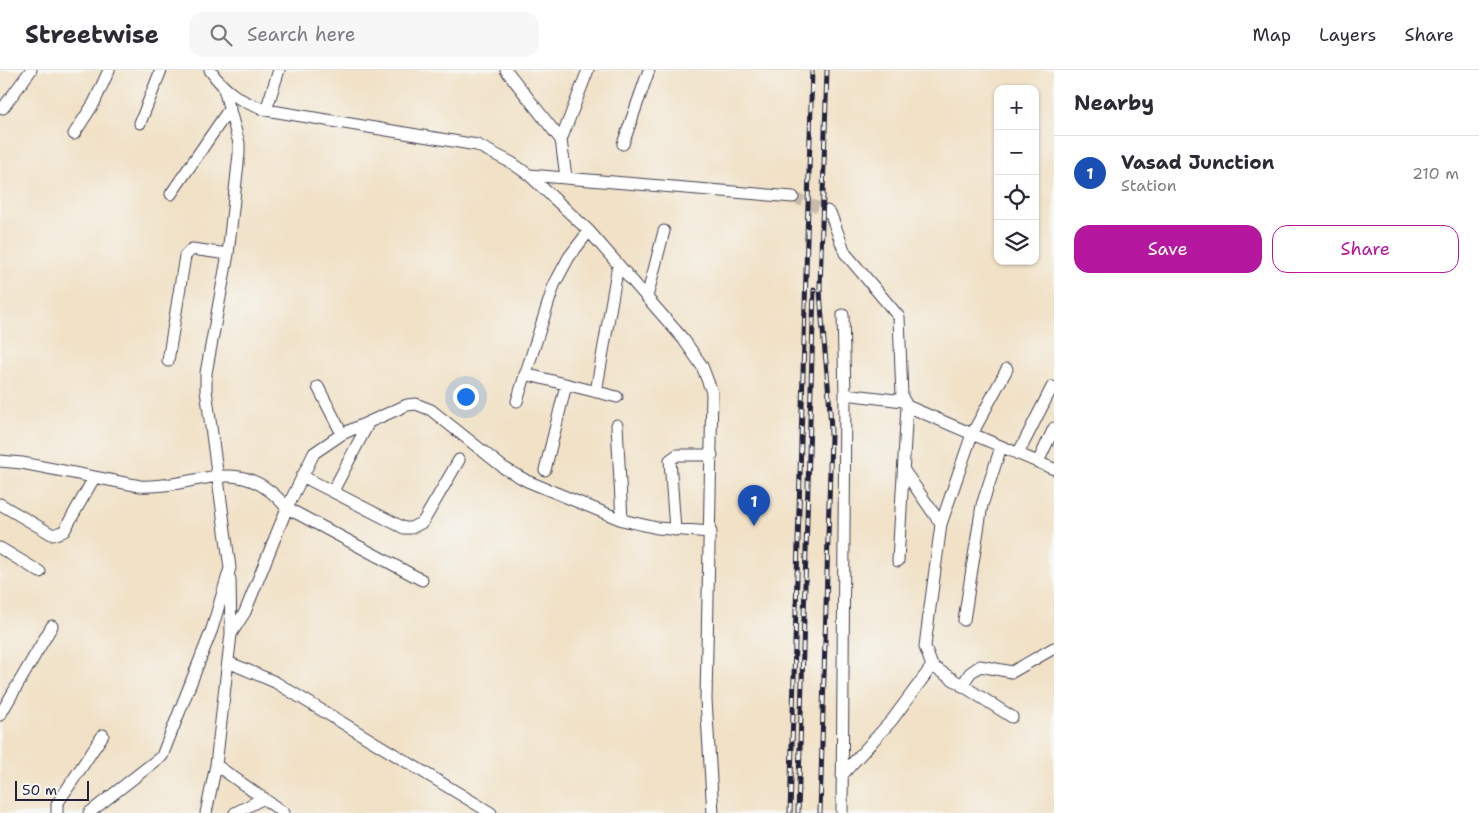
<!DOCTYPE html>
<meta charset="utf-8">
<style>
:root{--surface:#fff;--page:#f7f7f7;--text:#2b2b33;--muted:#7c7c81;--line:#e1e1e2;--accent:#b5179e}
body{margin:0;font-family:"Shantell Sans",sans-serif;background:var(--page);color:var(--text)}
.controls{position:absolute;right:15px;top:15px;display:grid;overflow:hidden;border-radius:10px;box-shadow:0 1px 4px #0004}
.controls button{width:45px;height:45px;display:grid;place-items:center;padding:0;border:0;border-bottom:1px solid var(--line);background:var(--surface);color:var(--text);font:25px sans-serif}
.scale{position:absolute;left:15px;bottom:12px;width:74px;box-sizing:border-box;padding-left:5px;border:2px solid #22223b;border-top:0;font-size:14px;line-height:18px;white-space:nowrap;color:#22223b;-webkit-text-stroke:4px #f6f6f2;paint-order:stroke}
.you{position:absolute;left:465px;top:326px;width:18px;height:18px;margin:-12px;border:4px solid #fff;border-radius:50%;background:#1a73e8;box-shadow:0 0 0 8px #1a73e833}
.badge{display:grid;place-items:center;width:32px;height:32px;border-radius:50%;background:var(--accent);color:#fff;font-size:16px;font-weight:700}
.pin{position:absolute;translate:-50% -41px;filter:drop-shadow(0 1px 2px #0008)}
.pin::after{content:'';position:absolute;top:26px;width:18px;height:15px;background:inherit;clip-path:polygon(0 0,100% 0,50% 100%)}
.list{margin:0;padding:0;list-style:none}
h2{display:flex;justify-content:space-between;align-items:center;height:65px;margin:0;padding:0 20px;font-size:21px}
h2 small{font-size:16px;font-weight:400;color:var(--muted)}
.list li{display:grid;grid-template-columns:32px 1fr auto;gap:15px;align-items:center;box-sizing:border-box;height:75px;padding:0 20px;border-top:1px solid var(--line)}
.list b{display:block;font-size:19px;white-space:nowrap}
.list p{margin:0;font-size:16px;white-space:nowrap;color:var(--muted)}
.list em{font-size:16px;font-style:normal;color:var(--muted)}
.actions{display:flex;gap:10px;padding:15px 20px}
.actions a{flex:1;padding:11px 0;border:1px solid var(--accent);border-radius:15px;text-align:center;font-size:18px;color:var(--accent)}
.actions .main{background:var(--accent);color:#fff}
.icon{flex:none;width:28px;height:28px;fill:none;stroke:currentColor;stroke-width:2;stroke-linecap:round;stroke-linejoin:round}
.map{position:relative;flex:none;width:1054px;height:743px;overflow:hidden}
header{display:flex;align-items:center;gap:30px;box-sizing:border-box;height:70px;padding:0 25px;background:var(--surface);border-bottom:1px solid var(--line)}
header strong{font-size:24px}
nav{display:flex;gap:28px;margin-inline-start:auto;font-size:18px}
.search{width:350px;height:45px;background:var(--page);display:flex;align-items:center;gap:12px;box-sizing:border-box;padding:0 18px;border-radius:15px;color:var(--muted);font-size:19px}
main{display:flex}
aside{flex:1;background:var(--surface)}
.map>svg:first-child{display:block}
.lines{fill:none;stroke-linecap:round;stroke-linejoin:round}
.minor-tunnel{stroke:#c8bbaa;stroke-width:11;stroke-dasharray:11 5.5;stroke-linecap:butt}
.minor-casing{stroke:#413f50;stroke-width:13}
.minor{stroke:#fff;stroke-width:11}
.rail-casing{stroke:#22223b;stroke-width:5}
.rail{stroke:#f6f6f2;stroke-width:3;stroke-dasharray:9;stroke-linecap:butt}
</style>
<header>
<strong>Streetwise</strong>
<div class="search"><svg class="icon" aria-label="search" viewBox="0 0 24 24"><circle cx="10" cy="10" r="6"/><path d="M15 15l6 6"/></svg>Search here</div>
<nav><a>Map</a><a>Layers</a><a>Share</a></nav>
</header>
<main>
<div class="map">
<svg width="1054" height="743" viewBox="0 0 1054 743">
<rect width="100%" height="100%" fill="#f6f6f2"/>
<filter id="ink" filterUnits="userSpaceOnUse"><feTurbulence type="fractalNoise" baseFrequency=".02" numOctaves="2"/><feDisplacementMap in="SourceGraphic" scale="10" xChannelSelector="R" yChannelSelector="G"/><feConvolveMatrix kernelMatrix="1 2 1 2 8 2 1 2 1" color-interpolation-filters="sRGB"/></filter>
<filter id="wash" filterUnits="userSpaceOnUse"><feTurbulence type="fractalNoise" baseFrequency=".0096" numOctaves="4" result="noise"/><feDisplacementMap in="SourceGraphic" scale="20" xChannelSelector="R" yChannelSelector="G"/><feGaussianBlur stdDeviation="1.12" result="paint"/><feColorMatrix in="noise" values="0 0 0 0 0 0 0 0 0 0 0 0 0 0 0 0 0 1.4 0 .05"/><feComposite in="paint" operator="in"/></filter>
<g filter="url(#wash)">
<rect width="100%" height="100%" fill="#f1e1c6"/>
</g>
<g filter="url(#ink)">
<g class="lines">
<path class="minor-tunnel" d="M 793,127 L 827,141"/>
<defs>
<path id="minor" d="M 210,0 C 225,22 241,32 266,40 L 477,75 L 512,93 L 529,105 L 589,161 L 684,270 L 702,296 L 712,322 L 706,630 L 713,743
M 506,0 L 561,70 L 566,107
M 3,38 L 31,0
M 266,40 L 279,0
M 140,53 L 161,0
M 74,64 L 94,33 L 109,0
M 561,70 L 588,0
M 623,74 L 649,0
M 529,105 L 793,127
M 171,124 L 230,38
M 827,141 L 831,145 L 845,183 L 899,247 L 902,327 L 907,336 L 1054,399
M 647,227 L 664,161
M 168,291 L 185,186 L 192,179 L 228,184
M 525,304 L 617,327
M 318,317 L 342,364
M 596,322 L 618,195
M 845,324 L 903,331
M 517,331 L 554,215 L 569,187 L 589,161
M 617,355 L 622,450
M 1018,384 L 1052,317
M 0,391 L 22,393 L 140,416 C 199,419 239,380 287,438 L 422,510
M 1038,392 L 1054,358
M 545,400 L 566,315
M 905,402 L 941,454 L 926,568 L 925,577 L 932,596 L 1012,647
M 302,406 L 404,458 L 411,458 L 423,452 L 459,390
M 333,421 L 369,352
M 0,434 L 53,465 L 64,461 L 94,408
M 941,454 L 972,364 L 1007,299
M 675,460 L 670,390 L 677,385 L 712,385
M 0,478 L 40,502
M 898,491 L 907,336
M 964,550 L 982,435 L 1001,377
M 231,564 L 245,542 L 287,438 L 314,383 L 342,364 L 407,335 L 416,334 L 431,340 L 504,398 L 527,411 L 622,450 L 657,458 L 711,462
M 228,592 L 275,612 L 491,743
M 962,616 L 970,603 L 980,596 L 1012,602 L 1054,578
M 0,645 L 52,556
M 216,695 L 284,743
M 842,705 L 892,650 L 932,596
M 57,743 L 57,734 L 103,665
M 89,743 L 162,686 L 212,559 L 230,498 L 206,320 L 206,303 L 228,184 L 239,84 L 239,73 L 224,19
M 206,743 L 216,695 L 231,564 L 230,509
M 235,743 L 264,728
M 842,743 L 845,324 L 843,245"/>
</defs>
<use href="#minor" class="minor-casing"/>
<use href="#minor" class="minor"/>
<defs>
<path id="rail" d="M 790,743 L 812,0
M 798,743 L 814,220
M 820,743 L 831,365 C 830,315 822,267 820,217 L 827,0"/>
</defs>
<use href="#rail" class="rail-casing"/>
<use href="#rail" class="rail"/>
</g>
</g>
</svg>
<div class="controls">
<button>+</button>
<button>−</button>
<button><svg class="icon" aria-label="locate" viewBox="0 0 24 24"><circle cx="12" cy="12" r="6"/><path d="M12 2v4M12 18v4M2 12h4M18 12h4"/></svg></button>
<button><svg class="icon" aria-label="layers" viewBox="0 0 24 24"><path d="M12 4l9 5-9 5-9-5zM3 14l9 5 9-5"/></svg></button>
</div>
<div class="scale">50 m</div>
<div class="you"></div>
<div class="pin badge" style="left:754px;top:456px;background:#1a4fb4">1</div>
</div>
<aside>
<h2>Nearby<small></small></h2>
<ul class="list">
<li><span class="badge" style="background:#1a4fb4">1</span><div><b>Vasad Junction</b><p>Station</p></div><em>210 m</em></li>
</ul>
<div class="actions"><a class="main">Save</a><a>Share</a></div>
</aside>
</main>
